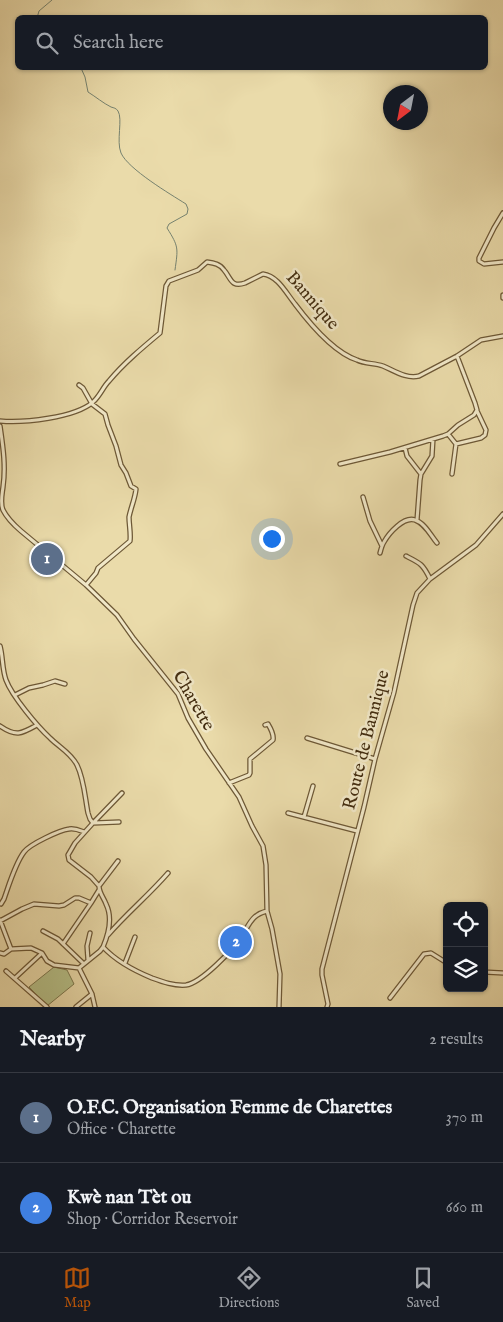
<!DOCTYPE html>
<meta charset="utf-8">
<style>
:root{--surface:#171b24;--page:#20242c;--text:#f1f3f6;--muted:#9ea1a6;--line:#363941;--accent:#b45309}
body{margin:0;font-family:"IM FELL English",serif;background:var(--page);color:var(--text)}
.controls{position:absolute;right:15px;bottom:15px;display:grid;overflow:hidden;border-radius:8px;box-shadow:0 1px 4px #0004}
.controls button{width:45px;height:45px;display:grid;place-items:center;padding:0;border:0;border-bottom:1px solid var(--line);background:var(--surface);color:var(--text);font:25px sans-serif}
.compass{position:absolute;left:383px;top:85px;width:45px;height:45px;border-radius:50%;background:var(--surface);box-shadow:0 1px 4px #0004;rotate:212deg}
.you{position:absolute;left:271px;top:538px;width:18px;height:18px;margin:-12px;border:4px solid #fff;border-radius:50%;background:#1a73e8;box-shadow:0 0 0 8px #1a73e833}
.badge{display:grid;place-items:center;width:32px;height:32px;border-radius:50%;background:var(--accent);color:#fff;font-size:16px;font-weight:700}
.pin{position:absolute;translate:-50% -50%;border:2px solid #fff;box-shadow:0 1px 5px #0006}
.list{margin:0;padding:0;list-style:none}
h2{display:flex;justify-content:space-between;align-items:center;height:65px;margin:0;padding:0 20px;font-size:21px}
h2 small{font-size:16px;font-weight:400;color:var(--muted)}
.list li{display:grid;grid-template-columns:32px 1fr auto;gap:15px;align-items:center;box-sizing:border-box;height:90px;padding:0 20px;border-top:1px solid var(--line)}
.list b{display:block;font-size:19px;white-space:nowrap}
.list p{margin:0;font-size:16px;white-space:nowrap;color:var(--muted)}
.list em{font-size:16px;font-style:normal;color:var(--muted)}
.icon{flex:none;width:28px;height:28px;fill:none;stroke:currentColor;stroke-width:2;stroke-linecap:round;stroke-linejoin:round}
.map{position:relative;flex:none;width:503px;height:1007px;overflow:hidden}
.search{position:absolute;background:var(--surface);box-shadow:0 1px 4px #0004;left:15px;right:15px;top:15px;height:55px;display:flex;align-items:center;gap:12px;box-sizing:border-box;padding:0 18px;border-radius:8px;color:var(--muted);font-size:19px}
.sheet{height:245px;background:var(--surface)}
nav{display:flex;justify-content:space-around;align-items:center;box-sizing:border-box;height:70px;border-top:1px solid var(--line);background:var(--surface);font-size:14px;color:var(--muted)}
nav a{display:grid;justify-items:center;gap:2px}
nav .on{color:var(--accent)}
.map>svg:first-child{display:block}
.grass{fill:#b6c088;stroke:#7c764c}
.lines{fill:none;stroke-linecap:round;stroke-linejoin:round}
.stream{stroke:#76826f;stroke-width:1}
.minor-casing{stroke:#6d5836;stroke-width:5.5}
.minor{stroke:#f1e8c8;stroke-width:3}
.labels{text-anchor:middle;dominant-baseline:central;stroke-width:5;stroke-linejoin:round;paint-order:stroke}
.street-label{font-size:18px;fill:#432d10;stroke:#f1e8c8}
</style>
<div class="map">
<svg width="503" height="1007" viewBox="0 0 503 1007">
<rect width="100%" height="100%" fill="#eadbaa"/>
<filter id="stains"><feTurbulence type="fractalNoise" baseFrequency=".004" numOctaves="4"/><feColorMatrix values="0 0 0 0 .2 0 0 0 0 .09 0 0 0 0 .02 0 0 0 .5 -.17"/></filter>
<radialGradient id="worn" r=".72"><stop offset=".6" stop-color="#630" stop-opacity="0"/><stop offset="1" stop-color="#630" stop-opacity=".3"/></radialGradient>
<path class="grass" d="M 54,967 L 67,970 L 74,984 L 47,1006 L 29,987 Z"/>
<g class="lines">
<path class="stream" d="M 37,18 L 39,11 L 52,0
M 81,68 L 85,77 L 88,92 C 96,97 103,103 111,107 C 114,108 116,108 118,111 C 123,119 116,141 121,153 C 128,169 170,194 186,204 L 188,209 L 187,214 L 169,224 L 167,228 C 179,247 178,248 175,270"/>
<defs>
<path id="minor" d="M 503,213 L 494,228 L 479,258 L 479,261 L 484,264 L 503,262
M 503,295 L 503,298
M 79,385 L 83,388 L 92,404 L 105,414 L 108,425 L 116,446 L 121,465 L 126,473 L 131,486 L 136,489 C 135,499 131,507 129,517 C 129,525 131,533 130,541 L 98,568 L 96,573 L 86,585
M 0,421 C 23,423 75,418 93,402 C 100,396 103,387 109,381 C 124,363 142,348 160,333 L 166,286 L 169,281 L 198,270 L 207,262 C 214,263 220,264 224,270 C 231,278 231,288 245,283 C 251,280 257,277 263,274 C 278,276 286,293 295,304 C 310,324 333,352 357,360 C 365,364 374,363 383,366 C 395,371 406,379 419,376 L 457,356 L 481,340 L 503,336
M 0,426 C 3,447 6,466 3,487 C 2,495 0,503 3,510 C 7,518 14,525 21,531 L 86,585 L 117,615 L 134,639 L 178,694 L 188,718 L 206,749 L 239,797 L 252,826 L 263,846 L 266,865 L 267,911 L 272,929 L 280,974 L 279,1007
M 448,434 L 456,444 L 452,474
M 456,444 L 481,438 L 485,435 L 486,430 L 477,411
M 405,448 L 407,456 L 421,474
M 340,464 L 390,452 L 443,436 L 448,434 L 458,425 L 474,415 L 477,410 L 475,403 L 457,356
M 363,497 L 370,521 L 382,546
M 417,520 L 420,480 L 421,474 L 432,456 L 433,439
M 380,553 C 381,549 382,545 384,542 C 389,533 404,516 415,520 C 425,523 431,536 437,543
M 406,556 C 420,563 423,564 430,579
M 0,646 C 3,657 2,669 6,680 C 12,696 37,726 50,738 C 59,747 71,753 77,765 C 84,779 85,798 88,813 L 90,819 L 93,823 L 75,843 L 68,855 L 69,860 L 91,877 L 99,886 C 99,893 104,898 106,904 C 113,918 109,933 103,947
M 15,695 L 29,688 L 43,685 L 55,681 L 65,684
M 0,726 C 16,737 21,734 37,725
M 307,738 L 375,759
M 229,783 L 249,775 L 250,773 L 250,759 L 273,740 C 274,735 271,729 268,724 L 265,725
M 288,813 L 357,831
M 304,817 L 313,786
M 93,823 L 122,793
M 94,823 L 119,822
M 99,886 L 118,861
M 1,904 L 4,899 C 9,885 15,864 24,852 C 30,844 60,830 69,829 C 75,828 79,830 84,832
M 0,920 L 11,949
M 0,921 L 22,909 L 34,904 L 59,906 L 64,905 L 75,898 L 79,898 L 91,903 L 99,890
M 43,931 L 58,939 L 84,964
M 108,935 C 127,913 149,895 168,873
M 63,944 L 91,903
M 0,953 L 4,954 L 11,949 L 31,948 L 42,953 L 47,961 L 54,965 L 79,968
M 88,960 L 87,946 L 90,933
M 125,963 L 135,937
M 79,968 L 100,951 L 103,947 C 116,961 135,971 152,978 C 163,982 174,986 186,985 C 201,983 233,950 241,937 C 250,924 251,915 267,911
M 79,968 L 92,994 L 95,1007
M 6,971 L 47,1007
M 484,972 L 503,973
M 15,978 L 42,953
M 390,998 L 424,954 L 431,953 L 447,963
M 76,1007 L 92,994
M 327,1007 L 328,1004 L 322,975 L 322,969 L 364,807 L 375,759 L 394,692 L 413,605 L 417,593 L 430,579 L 476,545 L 503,514"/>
</defs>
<use href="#minor" class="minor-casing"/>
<use href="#minor" class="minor"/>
</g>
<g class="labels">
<g class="street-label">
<text transform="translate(312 301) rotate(49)">Bannique</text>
<text transform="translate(193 701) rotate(60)">Charette</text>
<text transform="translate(367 740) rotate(-76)">Route de Bannique</text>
</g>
</g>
<rect width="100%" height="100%" filter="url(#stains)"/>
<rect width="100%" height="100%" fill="url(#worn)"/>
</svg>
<div class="controls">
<button><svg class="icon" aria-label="locate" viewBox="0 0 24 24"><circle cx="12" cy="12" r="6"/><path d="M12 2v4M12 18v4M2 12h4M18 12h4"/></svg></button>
<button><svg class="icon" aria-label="layers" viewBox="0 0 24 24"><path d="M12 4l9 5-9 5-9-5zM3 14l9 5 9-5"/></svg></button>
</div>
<svg class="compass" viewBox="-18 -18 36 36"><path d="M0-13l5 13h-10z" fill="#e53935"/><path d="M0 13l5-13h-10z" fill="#9ea1a6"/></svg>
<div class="you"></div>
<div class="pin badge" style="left:47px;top:559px;background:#5c6f8a">1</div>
<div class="pin badge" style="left:236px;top:942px;background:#3f7fe0">2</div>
<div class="search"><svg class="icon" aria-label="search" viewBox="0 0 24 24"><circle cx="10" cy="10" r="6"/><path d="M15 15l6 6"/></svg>Search here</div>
</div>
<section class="sheet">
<h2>Nearby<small>2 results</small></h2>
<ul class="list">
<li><span class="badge" style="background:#5c6f8a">1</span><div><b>O.F.C. Organisation Femme de Charettes</b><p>Office · Charette</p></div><em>370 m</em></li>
<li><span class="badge" style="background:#3f7fe0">2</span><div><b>Kwè nan Tèt ou</b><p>Shop · Corridor Reservoir</p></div><em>660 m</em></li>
</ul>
</section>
<nav>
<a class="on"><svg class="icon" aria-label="map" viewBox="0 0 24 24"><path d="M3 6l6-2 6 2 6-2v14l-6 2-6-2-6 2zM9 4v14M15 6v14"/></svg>Map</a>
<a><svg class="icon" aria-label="directions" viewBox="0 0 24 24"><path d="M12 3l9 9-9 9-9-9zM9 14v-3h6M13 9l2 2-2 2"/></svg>Directions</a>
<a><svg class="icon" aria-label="saved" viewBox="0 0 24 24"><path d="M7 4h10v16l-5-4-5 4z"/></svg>Saved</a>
</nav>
